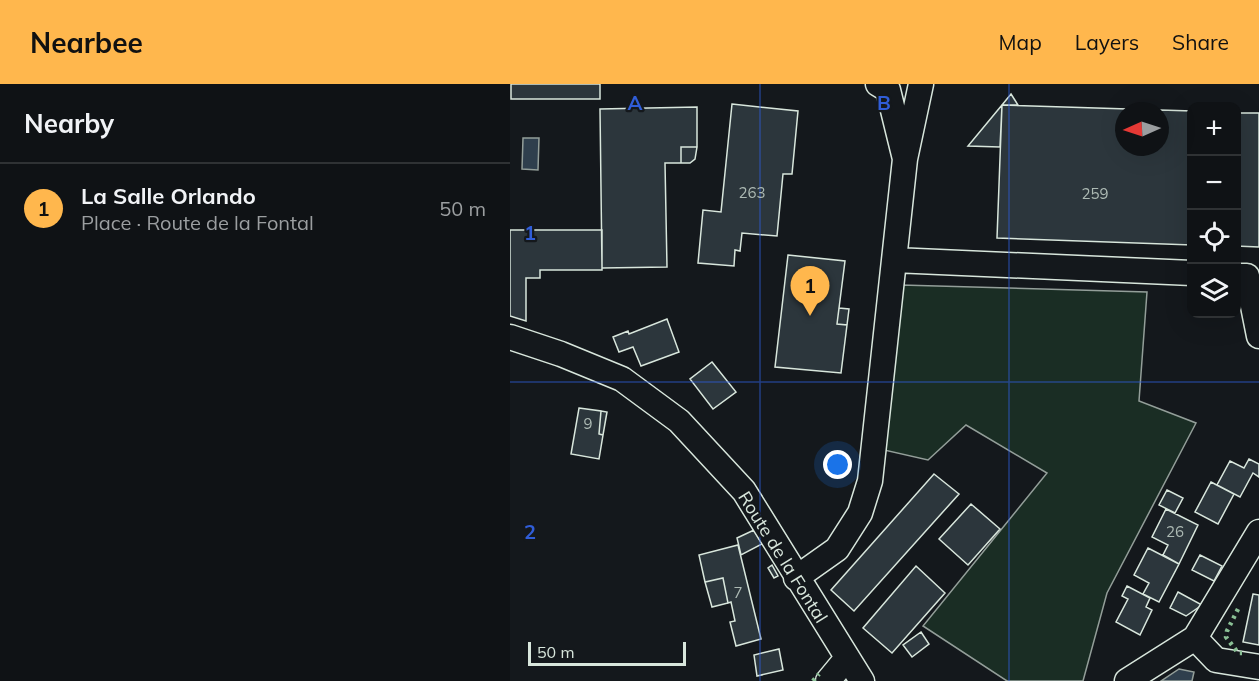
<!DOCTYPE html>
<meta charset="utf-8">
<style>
:root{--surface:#0f1215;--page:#181b1e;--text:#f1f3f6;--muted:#9b9ea0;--line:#2f3234;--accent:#ffb74d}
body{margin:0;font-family:Mulish,sans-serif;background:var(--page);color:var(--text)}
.controls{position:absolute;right:18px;top:18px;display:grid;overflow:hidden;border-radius:12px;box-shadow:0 6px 24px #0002}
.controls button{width:54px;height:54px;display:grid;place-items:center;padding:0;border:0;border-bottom:2px solid var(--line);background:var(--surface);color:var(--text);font:30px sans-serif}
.compass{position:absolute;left:605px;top:18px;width:54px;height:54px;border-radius:50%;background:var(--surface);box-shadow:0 6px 24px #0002;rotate:267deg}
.scale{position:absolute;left:18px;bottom:15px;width:158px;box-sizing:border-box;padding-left:6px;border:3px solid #d8e6dc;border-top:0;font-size:16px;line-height:21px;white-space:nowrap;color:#d8e6dc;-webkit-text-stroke:4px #14181c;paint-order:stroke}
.you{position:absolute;left:328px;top:381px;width:21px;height:21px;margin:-15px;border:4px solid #fff;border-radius:50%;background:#1a73e8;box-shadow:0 0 0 9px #1a73e833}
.badge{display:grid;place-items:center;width:39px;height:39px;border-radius:50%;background:var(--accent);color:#111;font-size:20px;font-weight:700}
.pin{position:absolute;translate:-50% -50px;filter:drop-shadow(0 2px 3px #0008)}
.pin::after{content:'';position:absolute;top:32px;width:21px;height:18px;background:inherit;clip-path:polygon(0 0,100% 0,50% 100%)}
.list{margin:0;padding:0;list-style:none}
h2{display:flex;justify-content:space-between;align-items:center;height:78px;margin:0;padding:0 24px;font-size:26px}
h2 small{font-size:20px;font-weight:400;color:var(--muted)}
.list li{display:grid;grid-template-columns:39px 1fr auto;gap:18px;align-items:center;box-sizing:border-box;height:90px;padding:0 24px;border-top:2px solid var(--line)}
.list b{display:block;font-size:22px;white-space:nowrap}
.list p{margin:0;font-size:20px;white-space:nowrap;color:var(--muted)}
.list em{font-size:20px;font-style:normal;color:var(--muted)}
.icon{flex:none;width:33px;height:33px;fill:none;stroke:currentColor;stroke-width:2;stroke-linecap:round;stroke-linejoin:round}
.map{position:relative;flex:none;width:749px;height:597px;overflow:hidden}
header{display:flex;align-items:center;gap:36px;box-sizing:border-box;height:84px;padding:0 30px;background:var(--accent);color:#111}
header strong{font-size:28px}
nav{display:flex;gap:33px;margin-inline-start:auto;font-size:21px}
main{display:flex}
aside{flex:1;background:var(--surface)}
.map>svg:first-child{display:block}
.green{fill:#1a2d24;stroke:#939e99;stroke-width:1.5}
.water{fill:#2f3f4d;stroke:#939e99;stroke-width:1.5}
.building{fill:#2c363c;stroke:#d8e6dc;stroke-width:1.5;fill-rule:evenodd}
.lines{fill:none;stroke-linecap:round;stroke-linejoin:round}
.minor-casing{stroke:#d8e6dc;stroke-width:27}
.minor{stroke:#14181c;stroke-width:24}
.hedge{stroke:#8ac095;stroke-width:4.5;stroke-dasharray:3 4.5;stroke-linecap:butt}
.grid{fill:none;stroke:#305dd8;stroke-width:1.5;stroke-opacity:0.55}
.labels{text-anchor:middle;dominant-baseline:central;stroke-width:4.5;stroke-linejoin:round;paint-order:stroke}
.number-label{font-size:15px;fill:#adbab4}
.street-label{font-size:18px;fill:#d8e6dc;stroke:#14181c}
.grid-label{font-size:20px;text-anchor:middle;font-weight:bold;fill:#305dd8;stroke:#14181c;stroke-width:4.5;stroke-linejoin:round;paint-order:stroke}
</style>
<header>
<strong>Nearbee</strong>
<nav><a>Map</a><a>Layers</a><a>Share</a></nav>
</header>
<main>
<aside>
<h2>Nearby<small></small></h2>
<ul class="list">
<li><span class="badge">1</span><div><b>La Salle Orlando</b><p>Place · Route de la Fontal</p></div><em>50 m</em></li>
</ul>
</aside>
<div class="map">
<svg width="749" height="597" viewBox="0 0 749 597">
<rect width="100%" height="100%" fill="#14181c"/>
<path class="green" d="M 391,201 L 637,208 L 629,317 L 686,339 L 597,509 L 573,597 L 497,597 L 413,542 L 537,389 L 456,341 L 418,376 L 374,366 Z"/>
<path class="water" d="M 13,54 L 29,54 L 28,86 L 12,85 Z
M 669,585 L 684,588 L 682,597 L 651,597 Z"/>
<path class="building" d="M 1,0 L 90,0 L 90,15 L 1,15 Z
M 501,10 L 508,21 L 492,21 Z
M 222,20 L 288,27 L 282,90 L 273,90 L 267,152 L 232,149 L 230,167 L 225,166 L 224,182 L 188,179 L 193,126 L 211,128 Z
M 492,21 L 490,63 L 458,62 Z
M 492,21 L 682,27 L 682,161 L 487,154 ZM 614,27 L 650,27 L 650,63 L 614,63 Z
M 187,23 L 187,63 L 171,63 L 171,79 L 155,79 L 157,183 L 92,184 L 90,25 Z
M 726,29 L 749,29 L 749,163 L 726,162 Z
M 171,63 L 187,63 L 185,75 L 180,79 L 171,79 Z
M 0,146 L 92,146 L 92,186 L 30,186 L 30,194 L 16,194 L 16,237 L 0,232 Z
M 278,171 L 335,177 L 327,240 L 337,241 L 331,289 L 265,283 Z
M 329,224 L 339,225 L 337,241 L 327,240 Z
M 157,235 L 169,268 L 131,282 L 123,263 L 109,268 L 103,253 L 118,247 L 119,250 Z
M 202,278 L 226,308 L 203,325 L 180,295 Z
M 69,324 L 91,327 L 89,350 L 93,351 L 89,375 L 61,370 Z
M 91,327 L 97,328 L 93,351 L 89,350 Z
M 739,375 L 749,380 L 749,393 L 743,389 L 730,413 L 707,401 L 720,377 L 734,384 Z
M 424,390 L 449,410 L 344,527 L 321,506 Z
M 701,398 L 724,410 L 708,440 L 685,428 Z
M 657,406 L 673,414 L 665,429 L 649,421 Z
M 461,420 L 490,445 L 458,481 L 429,455 Z
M 656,425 L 688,441 L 669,480 L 653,471 L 658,461 L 642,453 Z
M 244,446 L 252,460 L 231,471 L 227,454 Z
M 228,461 L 251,555 L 226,562 L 220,538 L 225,537 L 221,518 L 218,519 L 213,494 L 195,498 L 189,471 Z
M 638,464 L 669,480 L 649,518 L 633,510 L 639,499 L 624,491 Z
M 690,471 L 712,482 L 704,497 L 682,486 Z
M 262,481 L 268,492 L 264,494 L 258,484 Z
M 406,482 L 435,509 L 382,569 L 353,544 Z
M 213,494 L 218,519 L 202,523 L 195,498 Z
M 617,502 L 640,514 L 636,523 L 642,526 L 630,551 L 606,538 L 618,515 L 612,512 Z
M 668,508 L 692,521 L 676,532 L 660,524 Z
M 743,510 L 749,511 L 749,561 L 733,558 Z
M 411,548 L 419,560 L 402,573 L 393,561 Z
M 269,565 L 273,586 L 247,592 L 244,571 Z"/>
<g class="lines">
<defs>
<path id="minor" d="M 368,0 L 378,6 L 395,75 L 411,0
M 384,176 L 682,189
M 726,192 L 737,192 L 749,252
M 0,253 L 51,270 L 112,295 L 169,337 L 234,407 L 352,597
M 286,494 L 327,465 L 350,429 L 360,397 L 395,75
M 685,554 L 706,576 L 749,583
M 318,597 L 337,574
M 617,597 L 685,554 L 749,448"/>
</defs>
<use href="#minor" class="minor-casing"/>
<use href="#minor" class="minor"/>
<path class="hedge" d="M 728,525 L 717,547 L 716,553 L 728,569 L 732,569
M 303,597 L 309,590"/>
</g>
<path class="grid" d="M 250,0 L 250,597M 499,0 L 499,597M 0,298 L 749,298"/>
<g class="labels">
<g class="number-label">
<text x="242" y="108">263</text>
<text x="585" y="109">259</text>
<text x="78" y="339">9</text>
<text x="665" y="447">26</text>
<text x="228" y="508">7</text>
</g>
<g class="street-label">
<text transform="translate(273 473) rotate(58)">Route de la Fontal</text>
</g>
</g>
<g class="grid-label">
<text x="125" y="26">A</text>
<text x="374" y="26">B</text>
<text x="20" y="156">1</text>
<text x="20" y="455">2</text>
</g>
</svg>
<div class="controls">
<button>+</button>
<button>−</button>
<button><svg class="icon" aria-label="locate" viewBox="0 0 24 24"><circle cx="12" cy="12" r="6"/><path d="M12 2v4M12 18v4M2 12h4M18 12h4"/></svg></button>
<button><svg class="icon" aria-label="layers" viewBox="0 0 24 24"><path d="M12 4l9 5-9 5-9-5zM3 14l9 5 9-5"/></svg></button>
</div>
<svg class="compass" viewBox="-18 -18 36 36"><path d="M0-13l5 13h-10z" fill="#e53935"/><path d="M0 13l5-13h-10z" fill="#9b9ea0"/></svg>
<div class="scale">50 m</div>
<div class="you"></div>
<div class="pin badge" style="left:300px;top:232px">1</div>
</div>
</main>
